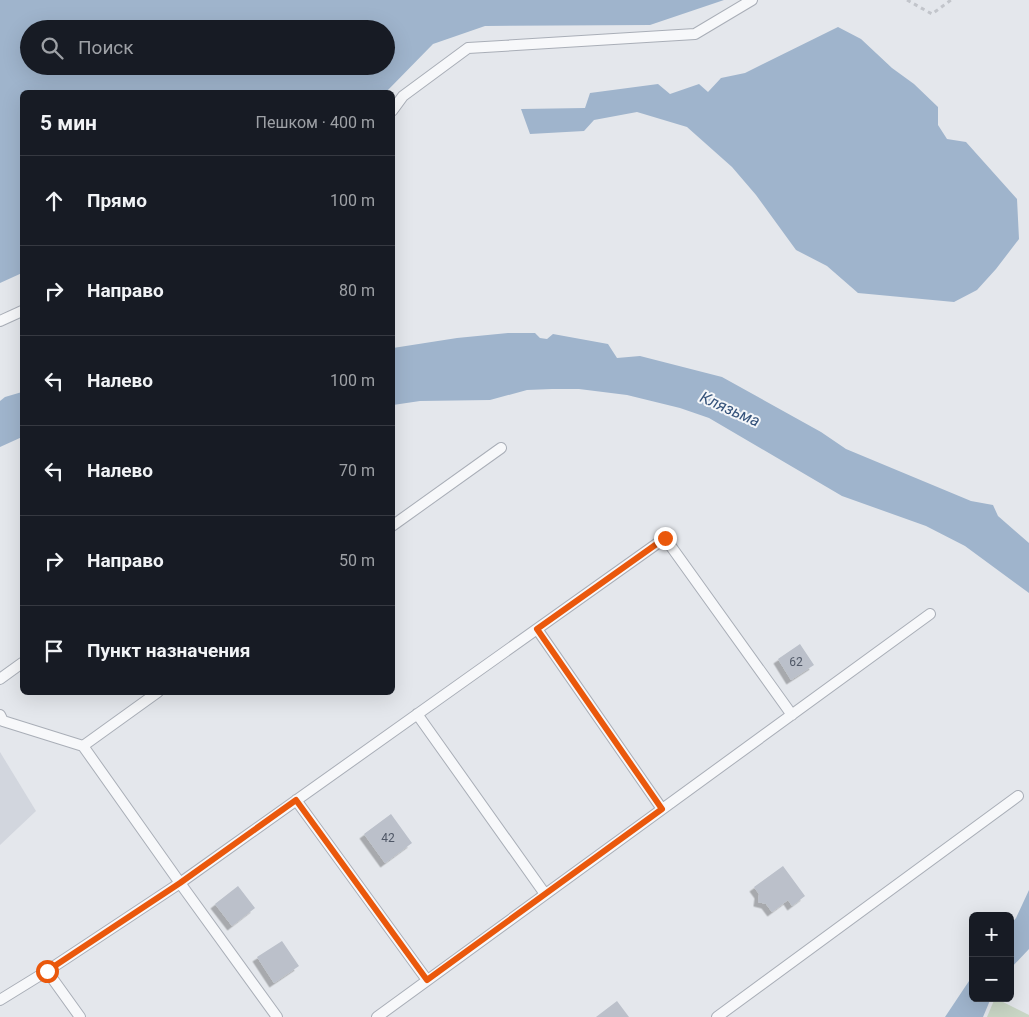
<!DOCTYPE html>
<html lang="ru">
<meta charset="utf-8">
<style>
:root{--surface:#171b24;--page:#20242c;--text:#f1f3f6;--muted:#9ea1a6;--line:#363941}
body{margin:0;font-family:Roboto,sans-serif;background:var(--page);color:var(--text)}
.controls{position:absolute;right:15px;bottom:15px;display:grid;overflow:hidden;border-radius:8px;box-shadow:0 5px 20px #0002}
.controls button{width:45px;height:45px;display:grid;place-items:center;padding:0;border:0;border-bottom:1px solid var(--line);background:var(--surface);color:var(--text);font:25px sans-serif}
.stop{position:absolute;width:15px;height:15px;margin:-11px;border:4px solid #ea580c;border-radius:50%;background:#fff}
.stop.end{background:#ea580c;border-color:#fff;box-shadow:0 1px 5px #0008}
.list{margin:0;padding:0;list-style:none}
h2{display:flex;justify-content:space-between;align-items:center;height:65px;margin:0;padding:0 20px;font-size:21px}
h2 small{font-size:16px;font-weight:400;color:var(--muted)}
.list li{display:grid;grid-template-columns:32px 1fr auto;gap:15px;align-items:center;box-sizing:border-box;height:90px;padding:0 20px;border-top:1px solid var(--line)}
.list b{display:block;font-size:19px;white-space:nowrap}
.list em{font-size:16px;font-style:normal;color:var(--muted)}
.icon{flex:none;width:28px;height:28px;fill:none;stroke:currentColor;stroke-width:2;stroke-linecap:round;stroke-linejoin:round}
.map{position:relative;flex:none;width:1029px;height:1017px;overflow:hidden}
.search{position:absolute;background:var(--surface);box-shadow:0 5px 20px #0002;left:20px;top:20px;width:375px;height:55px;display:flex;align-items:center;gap:12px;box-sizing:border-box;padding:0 18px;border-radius:28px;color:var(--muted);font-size:19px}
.panel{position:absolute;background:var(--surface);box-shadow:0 5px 20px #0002;left:20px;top:90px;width:375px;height:605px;border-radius:8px}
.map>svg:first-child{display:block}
.built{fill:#d2d6de}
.green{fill:#c9d6c5}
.water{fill:#9fb4cc;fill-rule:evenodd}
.building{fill:#bbc0ca;filter:url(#shadow)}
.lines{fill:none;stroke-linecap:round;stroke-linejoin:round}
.service-casing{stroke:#a9aeb7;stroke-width:12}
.path{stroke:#c2c5cb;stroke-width:3;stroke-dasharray:4 4;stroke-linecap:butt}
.service{stroke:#f7f8fa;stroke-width:10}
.route{stroke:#ea580c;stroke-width:6}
.labels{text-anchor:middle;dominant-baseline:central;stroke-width:4;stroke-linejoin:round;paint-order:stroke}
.number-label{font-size:12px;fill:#4f5766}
.water-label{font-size:16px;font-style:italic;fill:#34527a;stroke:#f4f6f9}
</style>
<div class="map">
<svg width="1029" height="1017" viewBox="0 0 1029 1017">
<defs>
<filter id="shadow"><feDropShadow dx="-4.5" dy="4.5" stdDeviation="0" flood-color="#0004"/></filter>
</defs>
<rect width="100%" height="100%" fill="#e4e7ec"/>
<path class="built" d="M 0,752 L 36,811 L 0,845 Z"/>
<path class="green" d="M 995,998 L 1029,1015 L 1029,1017 L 987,1017 Z"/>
<path class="water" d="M 0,0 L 724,0 L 650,25 L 485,26 L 433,44 L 386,92 L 22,92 L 22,273 L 0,283 ZM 29,29 L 386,29 L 386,66 L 29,66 Z
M 838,27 L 861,39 L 892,68 L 914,84 L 938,107 L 938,125 L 947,139 L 966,142 L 1017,199 L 1019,239 L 996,269 L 977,290 L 954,302 L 858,293 L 827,266 L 796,250 L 756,195 L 732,167 L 687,127 L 637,112 L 594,120 L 584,131 L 530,134 L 521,109 L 585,108 L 590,93 L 658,84 L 670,94 L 699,84 L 708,92 L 721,78 L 745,73 Z
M 508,333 L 535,333 L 540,338 L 547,339 L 553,334 L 608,344 L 617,358 L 640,356 L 722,377 L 821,432 L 846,449 L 971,501 L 993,505 L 998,516 L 1029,543 L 1029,593 L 965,546 L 926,526 L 842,496 L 709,418 L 680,408 L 627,395 L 579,389 L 552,389 L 527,390 L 490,400 L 420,401 L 393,405 L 393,348 L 457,338 Z
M 22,392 L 22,437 L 0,447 L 0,401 L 5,397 Z
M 1029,890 L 1029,949 L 1010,969 L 1010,925 L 1016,918 Z
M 973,975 L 973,998 L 991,998 L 983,1017 L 945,1017 Z"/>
<path class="building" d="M 800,644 L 814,665 L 791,680 L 778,659 Z
M 391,814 L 412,843 L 385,863 L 364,834 Z
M 783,866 L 805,896 L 792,906 L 788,900 L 772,912 L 766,904 L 758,902 L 759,894 L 754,887 Z
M 238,886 L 255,908 L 232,926 L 215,904 Z
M 282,941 L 299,966 L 274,983 L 257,957 Z
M 617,1001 L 629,1017 L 596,1017 Z"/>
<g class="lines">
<defs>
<path id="service" d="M 392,111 L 403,96 L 468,48 L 695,34 L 752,0
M 0,321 L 22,311
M 392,526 L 501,448
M 537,629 L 662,809
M 0,679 L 22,663
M 158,692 L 83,746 L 180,883 L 665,538 L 792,715
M 417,714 L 545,894
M 0,715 L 3,721 L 83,746
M 296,800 L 427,980
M 0,1000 L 47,971
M 80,1017 L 47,971 L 180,883 L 277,1017
M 377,1017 L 930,614
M 717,1017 L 1018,796"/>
</defs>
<use href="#service" class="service-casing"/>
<path class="path" d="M 907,0 L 932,14 L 951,0"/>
<use href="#service" class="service"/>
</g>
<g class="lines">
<path class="route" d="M 47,971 L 180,883 L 296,800 L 427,980 L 662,809 L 537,629 L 665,538"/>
</g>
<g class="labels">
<g class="number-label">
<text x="796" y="662">62</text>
<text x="388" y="838">42</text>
</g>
<g class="water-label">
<text transform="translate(730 409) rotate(24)">Клязьма</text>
</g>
</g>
</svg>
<div class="controls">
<button>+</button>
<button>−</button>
</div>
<div class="stop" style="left:47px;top:971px"></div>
<div class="stop end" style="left:665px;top:538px"></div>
<div class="search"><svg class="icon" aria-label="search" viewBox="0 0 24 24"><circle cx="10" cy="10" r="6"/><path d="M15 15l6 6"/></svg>Поиск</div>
<section class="panel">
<h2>5 мин<small>Пешком · 400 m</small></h2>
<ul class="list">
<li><svg class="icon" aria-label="ahead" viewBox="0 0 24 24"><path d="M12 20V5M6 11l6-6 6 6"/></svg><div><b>Прямо</b></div><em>100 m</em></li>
<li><svg class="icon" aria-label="right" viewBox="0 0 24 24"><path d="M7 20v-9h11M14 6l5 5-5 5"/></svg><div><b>Направо</b></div><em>80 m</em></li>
<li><svg class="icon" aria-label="left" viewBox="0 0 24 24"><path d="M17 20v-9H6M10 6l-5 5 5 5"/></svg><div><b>Налево</b></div><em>100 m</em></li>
<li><svg class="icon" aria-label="left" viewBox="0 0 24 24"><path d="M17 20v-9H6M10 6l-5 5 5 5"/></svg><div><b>Налево</b></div><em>70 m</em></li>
<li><svg class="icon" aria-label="right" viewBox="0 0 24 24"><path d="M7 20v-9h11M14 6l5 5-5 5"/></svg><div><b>Направо</b></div><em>50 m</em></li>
<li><svg class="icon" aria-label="arrive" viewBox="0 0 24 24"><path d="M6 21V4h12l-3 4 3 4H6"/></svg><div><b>Пункт назначения</b></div></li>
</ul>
</section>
</div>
